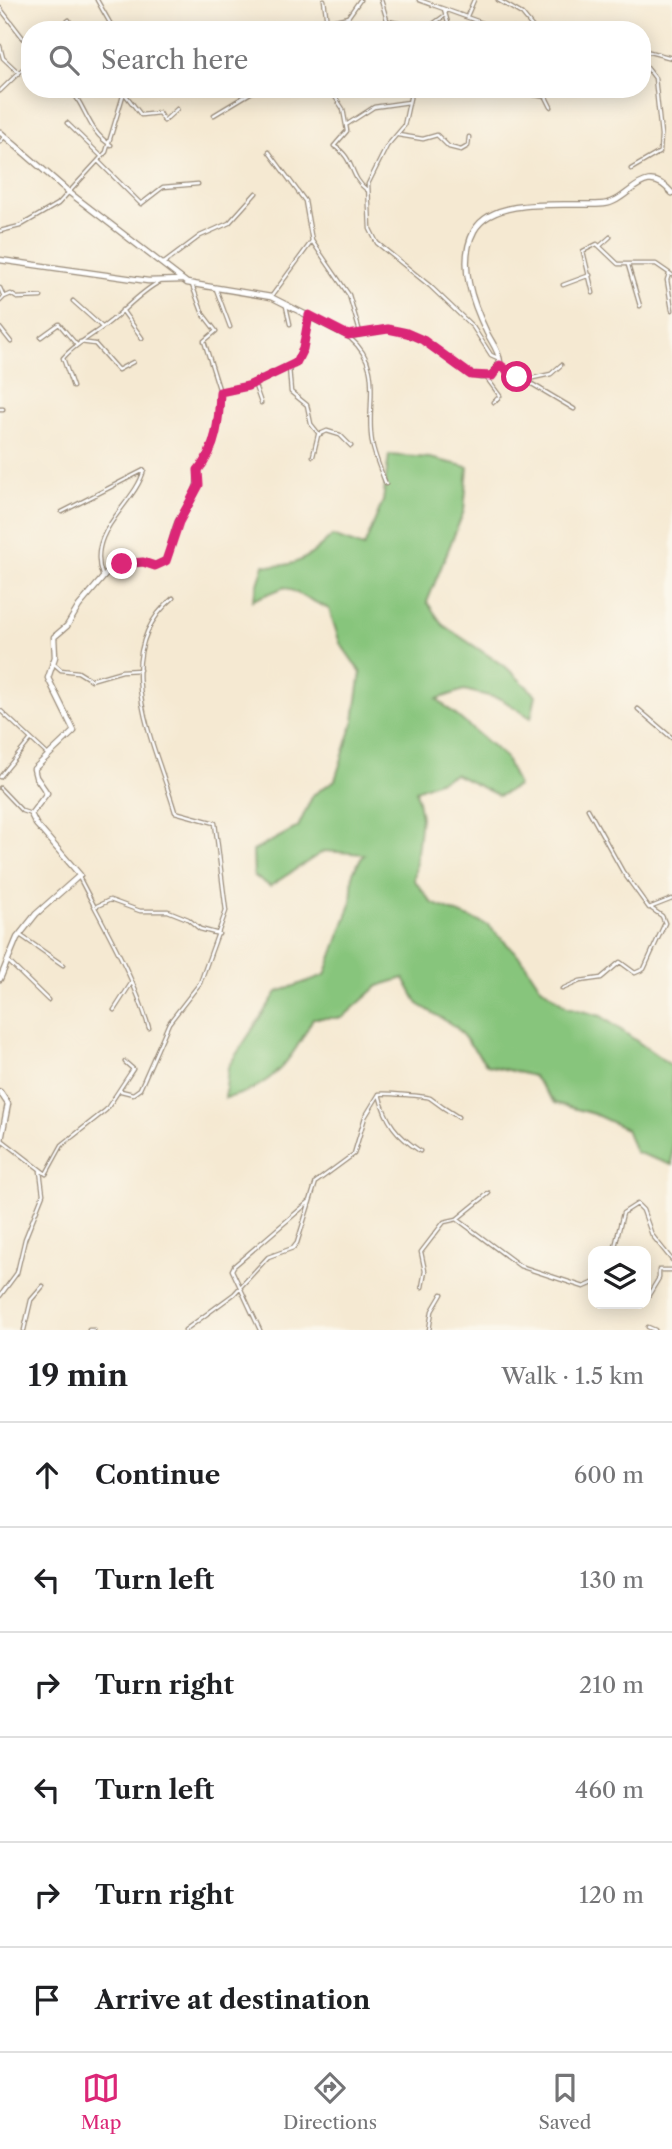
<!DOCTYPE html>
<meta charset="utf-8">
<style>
:root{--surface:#fff;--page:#f2f2f2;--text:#202124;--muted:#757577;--line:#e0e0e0;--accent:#db2777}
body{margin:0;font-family:"Libre Caslon Text",serif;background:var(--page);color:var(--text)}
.controls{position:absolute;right:21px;bottom:21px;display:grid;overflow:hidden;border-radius:14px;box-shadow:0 4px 18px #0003}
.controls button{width:63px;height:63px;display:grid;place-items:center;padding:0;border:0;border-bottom:2px solid var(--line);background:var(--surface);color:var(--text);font:35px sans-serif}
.stop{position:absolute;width:21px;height:21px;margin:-16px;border:5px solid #db2777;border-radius:50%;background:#fff}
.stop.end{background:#db2777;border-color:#fff;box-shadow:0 2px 7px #0008}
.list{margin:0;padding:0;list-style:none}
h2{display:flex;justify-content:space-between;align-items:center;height:91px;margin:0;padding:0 28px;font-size:30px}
h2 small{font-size:23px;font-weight:400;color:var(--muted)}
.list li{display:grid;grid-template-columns:46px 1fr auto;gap:21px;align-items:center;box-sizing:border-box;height:105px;padding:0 28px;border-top:2px solid var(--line)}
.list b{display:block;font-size:26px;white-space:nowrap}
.list em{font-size:23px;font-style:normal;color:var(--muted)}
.icon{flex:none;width:38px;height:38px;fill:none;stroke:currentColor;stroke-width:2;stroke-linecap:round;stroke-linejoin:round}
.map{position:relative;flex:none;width:672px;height:1330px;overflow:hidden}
.search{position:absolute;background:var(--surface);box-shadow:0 4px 18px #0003;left:21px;right:21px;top:21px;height:77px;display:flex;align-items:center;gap:18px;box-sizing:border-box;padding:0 24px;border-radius:28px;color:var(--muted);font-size:26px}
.sheet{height:721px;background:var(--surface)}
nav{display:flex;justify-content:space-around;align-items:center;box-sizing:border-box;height:98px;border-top:2px solid var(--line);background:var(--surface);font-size:19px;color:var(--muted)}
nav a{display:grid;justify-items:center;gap:4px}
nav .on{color:var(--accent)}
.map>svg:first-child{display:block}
.green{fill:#87c57c;stroke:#61784d;stroke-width:2}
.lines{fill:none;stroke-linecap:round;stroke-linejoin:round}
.minor-casing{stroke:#988a78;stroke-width:5}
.tertiary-casing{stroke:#988a78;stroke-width:7}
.secondary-casing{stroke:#988a78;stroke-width:7}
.minor{stroke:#fff;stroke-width:2.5}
.tertiary{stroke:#fff;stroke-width:4.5}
.secondary{stroke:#fff;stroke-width:4.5}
.route{stroke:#db2777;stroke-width:9}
</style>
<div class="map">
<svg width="672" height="1330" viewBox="0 0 672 1330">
<rect width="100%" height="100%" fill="#fbf7ec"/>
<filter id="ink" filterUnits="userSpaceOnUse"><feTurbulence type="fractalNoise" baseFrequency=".0143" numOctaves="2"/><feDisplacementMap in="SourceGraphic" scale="14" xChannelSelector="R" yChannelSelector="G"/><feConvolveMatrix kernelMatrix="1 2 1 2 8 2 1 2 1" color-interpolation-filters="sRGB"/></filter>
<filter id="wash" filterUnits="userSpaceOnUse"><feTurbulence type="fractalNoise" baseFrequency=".00686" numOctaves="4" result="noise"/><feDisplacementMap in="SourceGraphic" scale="28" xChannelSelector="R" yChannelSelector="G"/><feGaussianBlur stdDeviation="1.57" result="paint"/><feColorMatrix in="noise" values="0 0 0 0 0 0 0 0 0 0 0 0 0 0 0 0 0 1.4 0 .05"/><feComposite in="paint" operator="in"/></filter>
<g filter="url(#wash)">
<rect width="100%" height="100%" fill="#f5e9d2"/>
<path class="green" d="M 389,455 L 430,458 L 468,467 L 464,511 L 427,602 L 443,625 L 507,668 L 536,695 L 531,718 L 501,699 L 464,690 L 437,699 L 505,757 L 518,786 L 499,796 L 455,774 L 416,790 L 421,817 L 414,880 L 432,903 L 488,925 L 522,959 L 540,986 L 567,1007 L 601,1016 L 672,1066 L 672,1165 L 635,1152 L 626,1129 L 594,1114 L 555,1103 L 533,1076 L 487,1065 L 456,1027 L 418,1004 L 404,978 L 378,986 L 342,1018 L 313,1018 C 293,1058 272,1089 225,1098 L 228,1067 L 277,992 L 325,975 L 351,904 L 353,872 L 364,854 L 324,851 L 270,886 L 254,876 L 253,851 L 298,827 L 313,795 L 335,780 L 354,720 L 361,673 L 340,643 L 329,609 L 285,587 L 253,600 L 264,565 C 294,569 311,557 332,536 L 364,547 L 383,501 Z"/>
</g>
<g filter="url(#ink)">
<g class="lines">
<defs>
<path id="minor" d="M 97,0 L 114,30
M 324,0 L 328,30
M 381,0 L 390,30
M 419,0 L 444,9 L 450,30
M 498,0 L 522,14 L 535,30
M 0,8 L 30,47
M 444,9 L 491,26 L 528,30
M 467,16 L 474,0
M 388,21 L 426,29 L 444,16
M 327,22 L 348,17 L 360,0
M 57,30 L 69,20
M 0,46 L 3,58 L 19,73
M 642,50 L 672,58
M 70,89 C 86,106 88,132 111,145
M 330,89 L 343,109 L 347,131 L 334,146 C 355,158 349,177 367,190
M 412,89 L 404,126 L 387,146 L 368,184 L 370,229 L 377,243 L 430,286 L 473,327 L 491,355 L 500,359
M 521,89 L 524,93 L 546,97 L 551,107
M 569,89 L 570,91
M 0,91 L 30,62
M 604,92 L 605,89
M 125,94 L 141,115 L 159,113 L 164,121 L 177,109
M 214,115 L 257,89
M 67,123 L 102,157
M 346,125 L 374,107 L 409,102
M 398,135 L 423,139 L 437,135 L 449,147 L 461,150 L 468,146 L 469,137
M 0,142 L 4,137
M 269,152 L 305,201 L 312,241 L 271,297
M 98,161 L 141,204 L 163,187 L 198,184
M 631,169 L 660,152 L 661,135 L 655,78 L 642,61
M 0,231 L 20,226 L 58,204 L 106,152 L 125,89
M 312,241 L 349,295 L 360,332
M 601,245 L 610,237
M 164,263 L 200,236 L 229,223 L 256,193
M 628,265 L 640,306
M 669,274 L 667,280 L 672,310
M 192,285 L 203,314 L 216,331 L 204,341 L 220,392
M 563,285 L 590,275
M 0,288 L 4,297 L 0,301
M 216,289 L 230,327
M 593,293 L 583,251 L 597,244 L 618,264 L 656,264 L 672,275
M 4,297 L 11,294 L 17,298 L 41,297
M 73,301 L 102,327
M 286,306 L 290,324
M 122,310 L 142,338
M 0,328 L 11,342
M 41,337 L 59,324 L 76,344
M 350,338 C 385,368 365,403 372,442 C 373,451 382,474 386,484
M 80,342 L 95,344 L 118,370 L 133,362
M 500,365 L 574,409
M 289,367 L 291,392 L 307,405 L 311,424 L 319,434
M 486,377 L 500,396 L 494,402
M 524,380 L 551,374 L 561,365
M 254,383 L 261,403
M 73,387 L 63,358 C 76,343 92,336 107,324 C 124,311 139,293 159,282
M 0,409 L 3,409
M 313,456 L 318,435 L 327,431 L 340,435 L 351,446
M 62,512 L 144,470 C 135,505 86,530 102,575
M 53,663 L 61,670 L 78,672 L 91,680 L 122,671 L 140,670
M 638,709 L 672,738
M 1,711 L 47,754
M 0,777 L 31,739
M 0,788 L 22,811 L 31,814
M 588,809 L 623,872 L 649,908 L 672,899
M 79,877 C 104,926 133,974 149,1028
M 97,906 L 110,900 L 140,911 L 168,911 L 188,919 L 200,929 L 219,934
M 20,935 L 63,965
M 9,962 L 48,1000
M 562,989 L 580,981 L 601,978 L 620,962 L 635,973 L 644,969 L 665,923 L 662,916 L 652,909
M 114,1010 L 132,982
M 121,1091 L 133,1094 L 140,1089 L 169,1023 L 200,983 L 226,911 L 215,823 L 175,812 C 156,746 106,654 173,598
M 379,1094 C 386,1122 396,1135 420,1151
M 2,1140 L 46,1174 L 62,1145 L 106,1110 L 133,1069 L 125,1062
M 457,1219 L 520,1266 L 584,1287 L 593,1283
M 614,1251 L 623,1213 L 637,1204 L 643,1210 L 652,1235 L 672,1260
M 422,1287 L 425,1271 L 421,1252 L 444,1222 L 457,1219 L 489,1193
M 0,1296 L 17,1273 L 25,1239 L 43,1194 L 40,1171
M 647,1298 L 659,1278 L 659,1270 L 672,1270
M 648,1327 L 655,1330
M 24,1330 L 31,1300 L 43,1286
M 89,1330 L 94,1330
M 185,1330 L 234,1294 L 268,1257 L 293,1248 L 297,1243 L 316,1182 L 354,1154 L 365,1117 L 379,1094 C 385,1093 426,1096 430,1098 C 439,1105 448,1111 458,1117
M 260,1330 L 232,1270 L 234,1266 L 310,1201
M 429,1330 L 432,1311 L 442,1294"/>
<path id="tertiary" d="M 0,260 L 148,281 L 182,280
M 0,979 L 17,938 L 36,914 L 80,875 L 36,824 L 31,814 L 47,793 L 36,777 L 34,769 L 74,731 L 48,678 L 55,657 L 54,637 L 67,626 L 79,606 L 112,567 L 143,562 L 155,566 L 165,561 C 172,549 172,535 178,522 C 188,503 200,493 198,470 C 217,448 219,420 220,392 L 248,386 L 296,363 L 303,349 L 309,316
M 0,1092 L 8,1104 L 0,1145"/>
<path id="secondary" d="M 0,132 L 70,193 L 187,283 L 271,297 L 348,336 L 388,329 L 404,332 L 423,340 L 469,374 L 481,377 L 492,376 L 500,362 C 499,351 492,343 487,333 C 473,304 457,263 474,231 C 493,195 569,207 604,204 C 629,202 644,160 672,193"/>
</defs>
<use href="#minor" class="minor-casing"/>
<use href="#tertiary" class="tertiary-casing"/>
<use href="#secondary" class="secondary-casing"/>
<use href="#minor" class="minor"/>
<use href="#tertiary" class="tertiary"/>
<use href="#secondary" class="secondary"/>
</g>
</g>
<g class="lines" filter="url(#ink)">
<path class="route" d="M 122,564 L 143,562 L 155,566 L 166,561 L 179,522 L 199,485 L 198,470 C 217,448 219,420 220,392 L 248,386 L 296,363 L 303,349 L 309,315 L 348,335 L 388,329 L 407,333 L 423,340 L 471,375 L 492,376 L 500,365 L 517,377"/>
</g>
</svg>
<div class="controls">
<button><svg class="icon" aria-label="layers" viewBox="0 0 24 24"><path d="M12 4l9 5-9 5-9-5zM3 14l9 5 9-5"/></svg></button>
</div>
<div class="stop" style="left:517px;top:377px"></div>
<div class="stop end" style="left:122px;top:564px"></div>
<div class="search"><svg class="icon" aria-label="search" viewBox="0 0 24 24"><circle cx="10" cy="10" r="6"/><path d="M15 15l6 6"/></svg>Search here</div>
</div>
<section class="sheet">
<h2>19 min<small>Walk · 1.5 km</small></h2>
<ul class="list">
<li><svg class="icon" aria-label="ahead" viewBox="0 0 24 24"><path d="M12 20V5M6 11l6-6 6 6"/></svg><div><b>Continue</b></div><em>600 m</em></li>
<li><svg class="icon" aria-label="left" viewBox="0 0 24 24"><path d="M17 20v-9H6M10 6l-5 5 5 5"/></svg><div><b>Turn left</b></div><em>130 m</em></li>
<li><svg class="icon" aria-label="right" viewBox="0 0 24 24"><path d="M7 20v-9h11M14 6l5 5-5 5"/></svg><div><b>Turn right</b></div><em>210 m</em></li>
<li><svg class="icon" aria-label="left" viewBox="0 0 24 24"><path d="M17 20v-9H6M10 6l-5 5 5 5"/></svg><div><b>Turn left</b></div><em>460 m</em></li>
<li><svg class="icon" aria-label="right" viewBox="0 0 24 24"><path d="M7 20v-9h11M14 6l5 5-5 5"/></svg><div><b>Turn right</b></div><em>120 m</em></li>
<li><svg class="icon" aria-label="arrive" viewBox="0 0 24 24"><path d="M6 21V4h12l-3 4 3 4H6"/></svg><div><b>Arrive at destination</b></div></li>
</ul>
</section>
<nav>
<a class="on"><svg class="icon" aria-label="map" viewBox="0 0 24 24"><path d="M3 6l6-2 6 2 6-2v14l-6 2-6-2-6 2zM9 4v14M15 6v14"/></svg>Map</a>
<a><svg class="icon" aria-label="directions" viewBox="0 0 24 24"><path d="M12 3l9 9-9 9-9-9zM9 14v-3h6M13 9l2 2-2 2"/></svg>Directions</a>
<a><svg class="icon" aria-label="saved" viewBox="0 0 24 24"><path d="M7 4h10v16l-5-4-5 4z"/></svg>Saved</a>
</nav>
